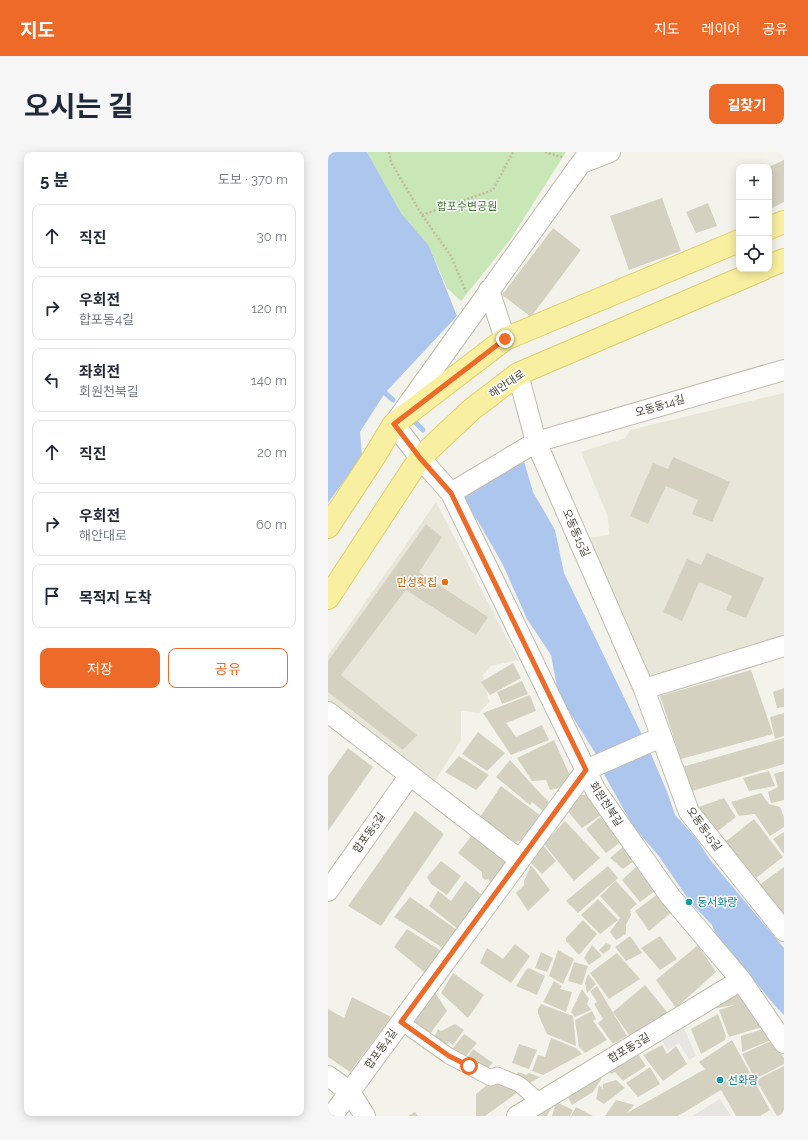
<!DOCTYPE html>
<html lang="ko">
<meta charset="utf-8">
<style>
:root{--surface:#fff;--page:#f6f6f7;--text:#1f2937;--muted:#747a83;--line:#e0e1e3;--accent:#ed6a29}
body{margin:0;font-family:Raleway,"Noto Sans KR",sans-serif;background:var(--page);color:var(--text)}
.controls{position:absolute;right:12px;top:12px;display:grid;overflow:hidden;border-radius:8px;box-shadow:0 2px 10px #0003}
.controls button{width:36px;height:36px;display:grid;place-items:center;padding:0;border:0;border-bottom:1px solid var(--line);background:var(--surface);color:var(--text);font:20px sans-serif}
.stop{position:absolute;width:12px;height:12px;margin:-9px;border:3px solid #ed6a29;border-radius:50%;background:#fff}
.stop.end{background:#ed6a29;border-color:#fff;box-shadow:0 1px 4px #0008}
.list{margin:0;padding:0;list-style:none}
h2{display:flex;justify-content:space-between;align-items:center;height:52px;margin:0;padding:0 16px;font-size:17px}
h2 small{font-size:13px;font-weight:400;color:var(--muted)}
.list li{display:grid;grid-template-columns:26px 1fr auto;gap:12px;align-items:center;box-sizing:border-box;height:64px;margin:0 8px 8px;padding:0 8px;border:1px solid var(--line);border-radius:8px}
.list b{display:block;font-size:15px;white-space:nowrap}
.list p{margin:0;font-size:13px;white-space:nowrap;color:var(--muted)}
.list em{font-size:13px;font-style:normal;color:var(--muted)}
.actions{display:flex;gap:8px;padding:12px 16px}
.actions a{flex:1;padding:9px 0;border:1px solid var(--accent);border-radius:8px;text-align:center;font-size:14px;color:var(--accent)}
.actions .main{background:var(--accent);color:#fff}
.icon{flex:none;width:22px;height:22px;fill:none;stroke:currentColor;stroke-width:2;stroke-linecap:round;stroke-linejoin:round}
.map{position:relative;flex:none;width:456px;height:964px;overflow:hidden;border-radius:8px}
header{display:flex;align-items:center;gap:24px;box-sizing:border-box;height:56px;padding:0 20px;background:var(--accent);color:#fff}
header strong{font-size:19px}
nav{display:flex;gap:22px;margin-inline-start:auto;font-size:14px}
.intro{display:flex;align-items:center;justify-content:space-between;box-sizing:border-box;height:96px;padding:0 24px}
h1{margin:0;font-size:28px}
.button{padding:10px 18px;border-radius:8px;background:var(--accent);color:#fff;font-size:14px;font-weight:700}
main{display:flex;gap:24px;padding:0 24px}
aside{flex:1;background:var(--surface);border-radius:8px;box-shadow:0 2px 10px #0003}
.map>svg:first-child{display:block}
.residential{fill:#e8e6d9}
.green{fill:#c8e6b6}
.parking{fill:#e6e5e2}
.water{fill:#acc6ed}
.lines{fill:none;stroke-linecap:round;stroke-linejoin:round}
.stream{stroke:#acc6ed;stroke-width:5}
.building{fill:#d5d1c1}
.pedestrian-casing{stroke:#bfbdae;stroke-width:17}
.minor-casing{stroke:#bfbdae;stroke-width:22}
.primary-casing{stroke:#ddd070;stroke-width:24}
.path{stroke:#c0bba0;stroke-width:2.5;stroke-dasharray:2 2;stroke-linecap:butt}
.pedestrian{stroke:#fff;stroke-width:15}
.minor{stroke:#fff;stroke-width:20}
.primary{stroke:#f8efa0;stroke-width:22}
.route{stroke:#ed6a29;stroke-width:5}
.food-dot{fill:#e8710a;stroke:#fff;stroke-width:1.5}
.culture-dot{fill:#0f9aa8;stroke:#fff;stroke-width:1.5}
.labels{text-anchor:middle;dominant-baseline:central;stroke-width:3;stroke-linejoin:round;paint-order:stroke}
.park-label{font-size:11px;fill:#3d772f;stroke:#fff}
.street-label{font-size:11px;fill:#484539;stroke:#fff}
.food-label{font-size:11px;fill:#c56008;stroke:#fff;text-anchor:end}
.culture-label{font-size:11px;fill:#0d838f;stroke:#fff;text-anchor:start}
</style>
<header>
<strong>지도</strong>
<nav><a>지도</a><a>레이어</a><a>공유</a></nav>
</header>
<div class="intro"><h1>오시는 길</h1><a class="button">길찾기</a></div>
<main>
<aside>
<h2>5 분<small>도보 · 370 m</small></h2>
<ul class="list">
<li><svg class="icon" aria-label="ahead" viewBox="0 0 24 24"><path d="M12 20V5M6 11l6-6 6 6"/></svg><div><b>직진</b></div><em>30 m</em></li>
<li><svg class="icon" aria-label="right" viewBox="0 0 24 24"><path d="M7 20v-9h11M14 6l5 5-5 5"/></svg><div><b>우회전</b><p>합포동4길</p></div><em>120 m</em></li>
<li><svg class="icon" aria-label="left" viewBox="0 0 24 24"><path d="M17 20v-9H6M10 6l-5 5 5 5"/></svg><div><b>좌회전</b><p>회원천북길</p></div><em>140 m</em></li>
<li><svg class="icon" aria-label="ahead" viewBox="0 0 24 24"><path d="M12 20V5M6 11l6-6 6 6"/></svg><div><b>직진</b></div><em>20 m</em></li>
<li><svg class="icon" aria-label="right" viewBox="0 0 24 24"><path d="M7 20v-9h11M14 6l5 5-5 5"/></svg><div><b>우회전</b><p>해안대로</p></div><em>60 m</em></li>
<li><svg class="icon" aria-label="arrive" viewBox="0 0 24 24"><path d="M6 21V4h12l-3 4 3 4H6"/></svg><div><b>목적지 도착</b></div></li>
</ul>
<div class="actions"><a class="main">저장</a><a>공유</a></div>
</aside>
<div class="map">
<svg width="456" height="964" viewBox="0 0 456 964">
<rect width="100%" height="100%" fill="#f4f3eb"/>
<path class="residential" d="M 456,241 L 456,486 L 321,528 L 259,386 L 281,383 L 280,365 L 253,300 L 297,286 L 302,278 Z
M 108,350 L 190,508 L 163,514 L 155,523 L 161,550 L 151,561 L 133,559 L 133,588 L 107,629 L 0,550 L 0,503 Z"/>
<path class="green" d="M 39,0 L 238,0 L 182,88 L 133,149 L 119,136 L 101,94 L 73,61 Z"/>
<path class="parking" d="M 379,854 L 379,862 L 355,874 L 368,904 L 361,908 L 351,891 L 340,898 L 331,884 Z
M 392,947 L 403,964 L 364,964 Z"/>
<path class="water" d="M 0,0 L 39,0 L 73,61 L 101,94 L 129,164 L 57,241 L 32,280 L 34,304 L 0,351 Z
M 193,299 L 205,340 L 227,378 L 236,421 L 320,595 L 340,642 L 347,663 L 367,685 L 383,709 L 456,796 L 456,863 L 448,855 L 410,809 L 391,792 L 384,773 L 363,751 L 330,703 L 305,674 L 277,624 L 269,604 L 244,564 L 232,551 L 223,503 L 199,467 L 175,413 L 150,369 L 126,339 Z"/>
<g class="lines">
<path class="stream" d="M 57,241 L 65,248
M 86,269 L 95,278"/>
</g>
<path class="building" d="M 456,8 L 456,50 L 444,56 L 441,49 L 441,15 Z
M 334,46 L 353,99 L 301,118 L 282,64 Z
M 380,51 L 389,74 L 368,81 L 358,60 Z
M 225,76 L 253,98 L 203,165 L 174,143 Z
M 345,305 L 402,330 L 384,370 L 364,362 L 370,348 L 338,334 L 320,372 L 302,364 L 325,311 L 340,317 Z
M 98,372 L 114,385 L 91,420 L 160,465 L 148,483 L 78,438 L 13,523 L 89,583 L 75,598 L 0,540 L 0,509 Z
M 379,401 L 436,426 L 418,466 L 398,458 L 404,444 L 371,430 L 354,469 L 335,460 L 359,407 L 373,413 Z
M 185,511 L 193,526 L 162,543 L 153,530 Z
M 423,518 L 445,582 L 353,607 L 332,544 Z
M 194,529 L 200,542 L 174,552 L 169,540 Z
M 456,536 L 456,555 L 449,556 L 445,540 Z
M 202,543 L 208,559 L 178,571 L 188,585 L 214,573 L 221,588 L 183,603 L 155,561 Z
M 456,561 L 456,584 L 447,587 L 442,565 Z
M 150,580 L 177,601 L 159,619 L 134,602 Z
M 456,586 L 456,612 L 364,639 L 354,615 Z
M 226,588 L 244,628 L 236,630 L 235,635 L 222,638 L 218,628 L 204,629 L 189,606 Z
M 20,596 L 45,615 L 0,679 L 0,624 Z
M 131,604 L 161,623 L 148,638 L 117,620 Z
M 182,608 L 213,642 L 221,650 L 215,659 L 204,650 L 202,653 L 168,625 Z
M 441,619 L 447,634 L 421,639 L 415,626 Z
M 456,619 L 456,648 L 443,651 L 440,640 L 450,635 L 446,622 Z
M 173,634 L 213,664 L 200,687 L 187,690 L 152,665 Z
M 433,641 L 441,652 L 452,655 L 456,665 L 456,675 L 442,684 L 427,662 L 411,664 L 403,650 Z
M 246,643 L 263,643 L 273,663 L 254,676 L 237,656 Z
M 396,646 L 408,665 L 386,682 L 371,655 Z
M 87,659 L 116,682 L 53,774 L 20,754 Z
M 272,665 L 294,689 L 278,701 L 258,677 Z
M 426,667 L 455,705 L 428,726 L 397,690 Z
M 237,669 L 272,706 L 246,729 L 216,692 Z
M 456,680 L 456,702 L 445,687 Z
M 146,681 L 178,704 L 179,717 L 166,733 L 160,727 L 157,728 L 154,725 L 154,720 L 130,701 Z
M 214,692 L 228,709 L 214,722 L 201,709 Z
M 296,694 L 307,708 L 295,717 L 282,706 Z
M 113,709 L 133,724 L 119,743 L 103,732 L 99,725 Z
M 203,713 L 222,738 L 200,759 L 188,741 L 196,733 L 196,729 Z
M 280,714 L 290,726 L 250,761 L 238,749 Z
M 308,715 L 327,739 L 312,750 L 294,728 Z
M 456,715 L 456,764 L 430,734 Z
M 137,729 L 155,744 L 130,777 L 101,754 L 110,739 L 123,749 Z
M 288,729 L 309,752 L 302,758 L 303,763 L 298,773 L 298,782 L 288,788 L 282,780 L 292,766 L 272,744 Z
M 331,741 L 345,759 L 321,779 L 307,759 Z
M 82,745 L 132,780 L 115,796 L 66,765 Z
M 270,747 L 290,768 L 272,782 L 253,763 Z
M 255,768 L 269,782 L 251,803 L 238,789 L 238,786 Z
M 79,777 L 118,802 L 101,824 L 66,795 Z
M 302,784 L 314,801 L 298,809 L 287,795 Z
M 332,784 L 349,807 L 332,818 L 313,796 Z
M 278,791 L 283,793 L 282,797 L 275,802 L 271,798 Z
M 187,792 L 202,804 L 183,831 L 152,811 L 159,796 L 175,807 Z
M 264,793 L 274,804 L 261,813 L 256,806 Z
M 370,793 L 388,820 L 348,856 L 328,828 Z
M 230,798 L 246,807 L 235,832 L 221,824 Z
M 213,800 L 225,806 L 219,820 L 207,816 Z
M 289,801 L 312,827 L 281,847 L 262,821 Z
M 246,810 L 260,814 L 254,833 L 240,829 Z
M 201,816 L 217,824 L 209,843 L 188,834 L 198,818 Z
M 125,821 L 156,843 L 140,866 L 113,841 Z
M 260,822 L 268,832 L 259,841 L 257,831 Z
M 226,829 L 234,834 L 232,837 L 244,840 L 238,860 L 215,850 Z
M 410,832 L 418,851 L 416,851 L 434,875 L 401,885 L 391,858 L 406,853 L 384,857 Z
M 317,833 L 339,860 L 306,890 L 285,860 Z
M 269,834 L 299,884 L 285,892 L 270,871 L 275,867 L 266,852 L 269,850 L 262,839 Z
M 254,837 L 261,847 L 259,852 L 263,858 L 247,865 L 243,860 Z
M 106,839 L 119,859 L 101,883 L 81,871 Z
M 24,845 L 63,865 L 22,920 L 0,905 L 0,857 L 16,866 Z
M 213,852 L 245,864 L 248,894 L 219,882 L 210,862 L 210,857 Z
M 264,859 L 268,867 L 265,869 L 279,888 L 257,901 L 251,895 L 247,868 Z
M 390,862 L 398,884 L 397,888 L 373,902 L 363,877 Z
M 127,872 L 136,878 L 125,893 L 121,890 L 116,895 L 105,888 L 110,877 L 113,879 Z
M 435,877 L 443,888 L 414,900 L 413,884 Z
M 136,882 L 149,891 L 134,909 L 122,900 Z
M 223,886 L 248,896 L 254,902 L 215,923 L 204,919 L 210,903 L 217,905 Z
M 404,888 L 442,958 L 432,964 L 408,964 L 393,938 L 350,964 L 277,964 L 288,948 L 306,953 L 299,961 L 377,917 L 371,910 Z
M 443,889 L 456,906 L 456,912 L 427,927 L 414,902 Z
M 191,892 L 209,898 L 201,917 L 184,911 Z
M 334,893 L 339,902 L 348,894 L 359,912 L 335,929 L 315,903 Z
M 306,896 L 318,914 L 295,929 L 287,920 L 283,922 L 277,914 Z
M 145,897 L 165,911 L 156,919 L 138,908 Z
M 456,914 L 456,964 L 449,964 L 428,928 Z
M 322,915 L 332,932 L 310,945 L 298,931 Z
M 269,919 L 274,926 L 265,940 L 244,953 L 237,939 Z
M 190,920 L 198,923 L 201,921 L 212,925 L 197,934 L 186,928 Z
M 169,925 L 193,938 L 157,964 L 148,964 L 148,942 Z
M 288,928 L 297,936 L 276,952 L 268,947 L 271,933 L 275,937 L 275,932 Z
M 228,950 L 245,958 L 242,964 L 224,964 Z
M 224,954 L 219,964 L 192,964 Z
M 248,955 L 265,964 L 243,964 Z
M 87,960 L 90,964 L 80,964 Z"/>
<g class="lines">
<defs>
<path id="pedestrian" d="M 73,870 L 121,904 L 163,926 L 169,923 L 191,932 L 212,950"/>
<path id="minor" d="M 261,0 L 66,272 L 92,306 L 123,341 L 268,639 L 342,744 L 413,828 L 456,891
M 254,11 L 282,0
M 161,138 L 177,187
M 190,222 L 208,290 L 316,537 L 456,494
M 123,341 L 208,290 L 456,218
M 316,537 L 361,660 L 456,779
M 0,560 L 192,708
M 0,739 L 82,623
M 0,924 L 22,940 L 37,964
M 4,964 L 258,618 L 333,585
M 189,964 L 413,828"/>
<path id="primary" d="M 441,76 L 456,70
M 441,114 L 456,108
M 0,375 L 46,305 L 66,272 L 177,187 L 411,89
M 0,446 L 92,306 L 143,258 L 190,222 L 435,117"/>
</defs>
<use href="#pedestrian" class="pedestrian-casing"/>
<use href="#minor" class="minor-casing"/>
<use href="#primary" class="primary-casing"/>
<path class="path" d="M 61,0 L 63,10 L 94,63 L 123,104 L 138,140
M 217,0 L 234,5
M 94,63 L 165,38 L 185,0"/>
<use href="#pedestrian" class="pedestrian"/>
<use href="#minor" class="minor"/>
<use href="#primary" class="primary"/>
</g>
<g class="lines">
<path class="route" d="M 141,914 L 121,904 L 73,870 L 258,618 L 123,341 L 92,306 L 66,272 L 177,187"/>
</g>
<circle class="food-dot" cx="117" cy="430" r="4"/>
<g class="culture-dot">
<circle cx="361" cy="750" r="4"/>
<circle cx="392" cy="928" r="4"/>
</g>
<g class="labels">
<g class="park-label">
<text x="139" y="54">합포수변공원</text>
</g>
<g class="street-label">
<text transform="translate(179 232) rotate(-34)">해안대로</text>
<text transform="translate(332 254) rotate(-16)">오동동14길</text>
<text transform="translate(248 381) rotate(66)">오동동15길</text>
<text transform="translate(278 652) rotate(57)">회원천북길</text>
<text transform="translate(376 677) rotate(54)">오동동15길</text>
<text transform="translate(41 681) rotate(-55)">합포동5길</text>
<text transform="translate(301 896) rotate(-31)">합포동3길</text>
<text transform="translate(53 897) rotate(-54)">합포동4길</text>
</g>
<g class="food-label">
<text x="109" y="430">만성횟집</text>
</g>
<g class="culture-label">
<text x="369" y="750">동서화랑</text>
<text x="400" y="928">선화랑</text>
</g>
</g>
</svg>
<div class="controls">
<button>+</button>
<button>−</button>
<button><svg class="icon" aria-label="locate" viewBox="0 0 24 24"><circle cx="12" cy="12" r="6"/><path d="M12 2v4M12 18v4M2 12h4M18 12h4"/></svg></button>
</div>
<div class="stop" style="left:141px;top:914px"></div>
<div class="stop end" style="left:177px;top:187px"></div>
</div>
</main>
